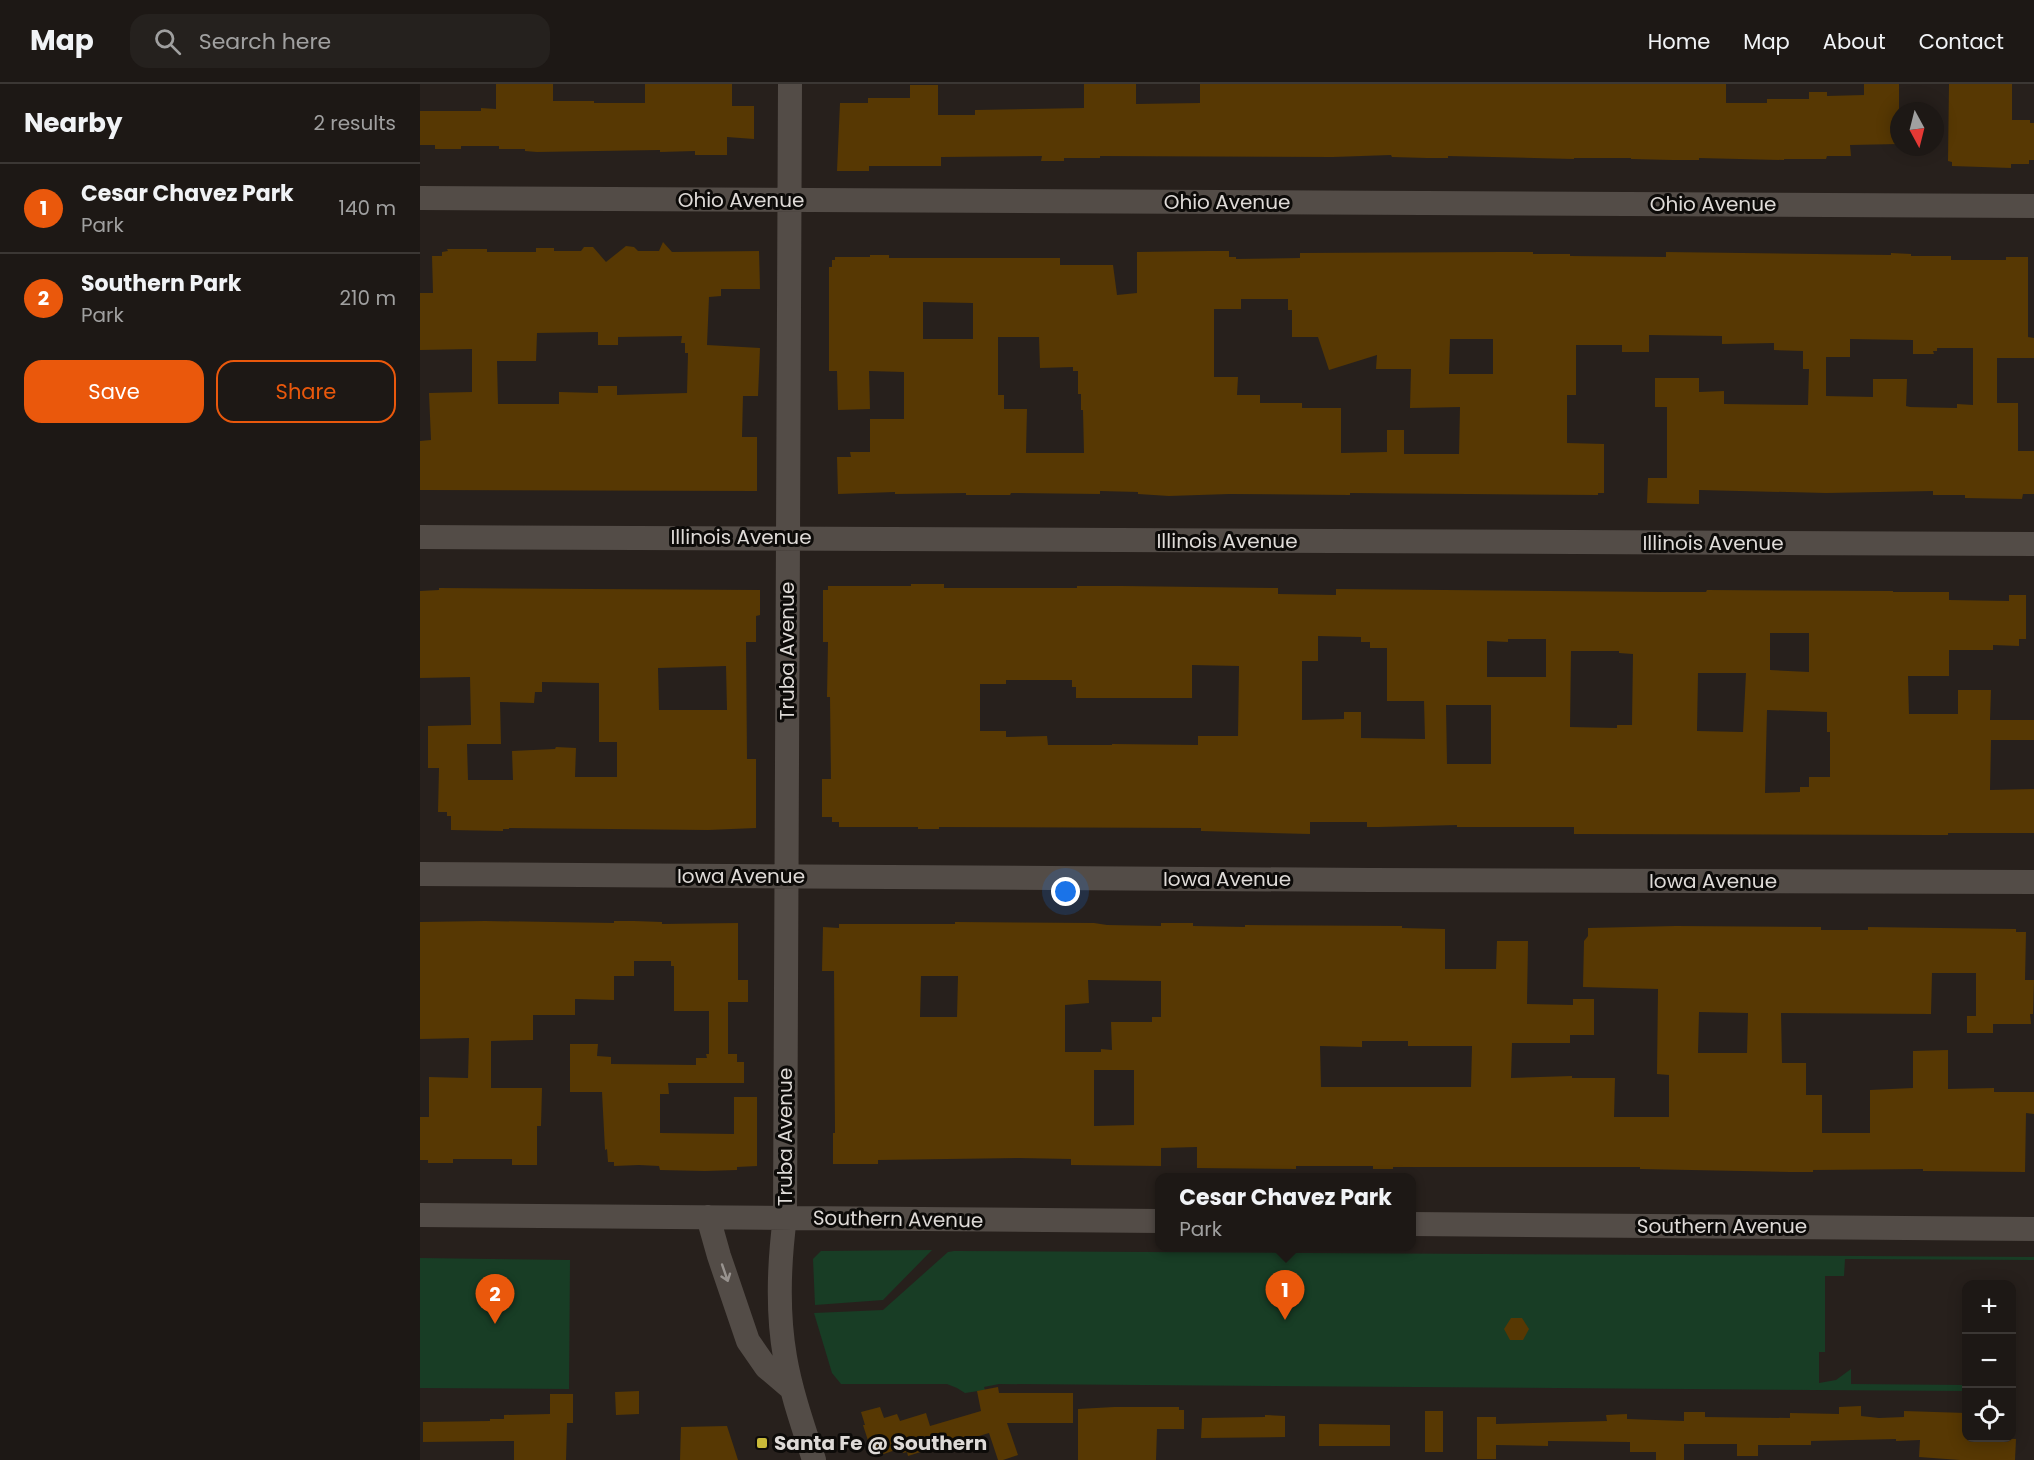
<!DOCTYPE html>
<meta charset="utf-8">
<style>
:root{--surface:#1d1815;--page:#25211e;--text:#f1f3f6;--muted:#a0a0a0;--line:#3b3734;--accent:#ea580c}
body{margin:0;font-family:Poppins,sans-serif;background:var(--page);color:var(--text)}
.controls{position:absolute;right:18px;bottom:18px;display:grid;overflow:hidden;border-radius:12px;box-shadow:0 3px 15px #0003}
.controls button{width:54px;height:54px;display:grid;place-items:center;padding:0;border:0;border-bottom:2px solid var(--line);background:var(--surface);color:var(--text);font:30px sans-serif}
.compass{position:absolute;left:1470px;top:18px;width:54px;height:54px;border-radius:50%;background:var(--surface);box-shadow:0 3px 15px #0003;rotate:173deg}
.you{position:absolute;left:646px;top:808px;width:21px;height:21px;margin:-15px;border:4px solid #fff;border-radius:50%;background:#1a73e8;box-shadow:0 0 0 9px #1a73e833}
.badge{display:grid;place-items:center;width:39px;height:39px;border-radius:50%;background:var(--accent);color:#fff;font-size:20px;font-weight:700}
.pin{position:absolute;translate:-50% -50px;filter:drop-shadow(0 2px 3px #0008)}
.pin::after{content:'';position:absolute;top:32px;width:21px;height:18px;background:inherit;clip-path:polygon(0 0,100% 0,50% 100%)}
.popup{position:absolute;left:735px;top:1089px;width:261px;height:78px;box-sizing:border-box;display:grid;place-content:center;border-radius:12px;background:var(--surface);filter:drop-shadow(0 2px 4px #0005);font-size:20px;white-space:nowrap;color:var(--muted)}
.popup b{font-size:22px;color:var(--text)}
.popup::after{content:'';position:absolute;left:50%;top:100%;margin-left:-12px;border:12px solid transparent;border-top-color:var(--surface)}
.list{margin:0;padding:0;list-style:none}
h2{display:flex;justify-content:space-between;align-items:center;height:78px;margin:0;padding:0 24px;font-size:26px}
h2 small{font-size:20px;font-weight:400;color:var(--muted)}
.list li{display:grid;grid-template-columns:39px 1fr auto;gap:18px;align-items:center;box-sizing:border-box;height:90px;padding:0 24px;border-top:2px solid var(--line)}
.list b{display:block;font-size:22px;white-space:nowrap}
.list p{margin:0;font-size:20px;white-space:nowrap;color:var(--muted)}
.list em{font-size:20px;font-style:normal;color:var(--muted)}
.actions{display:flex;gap:12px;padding:18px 24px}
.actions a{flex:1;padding:14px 0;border:2px solid var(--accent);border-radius:18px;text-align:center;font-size:21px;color:var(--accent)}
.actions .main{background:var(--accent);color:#fff}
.icon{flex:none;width:33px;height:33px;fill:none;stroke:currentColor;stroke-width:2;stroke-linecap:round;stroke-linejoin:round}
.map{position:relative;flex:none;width:1614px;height:1376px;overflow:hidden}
header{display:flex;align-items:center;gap:36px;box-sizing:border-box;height:84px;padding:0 30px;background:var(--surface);border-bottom:2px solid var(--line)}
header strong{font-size:28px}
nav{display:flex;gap:33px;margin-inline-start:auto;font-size:21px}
.search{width:420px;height:54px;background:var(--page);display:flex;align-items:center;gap:15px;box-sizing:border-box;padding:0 21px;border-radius:18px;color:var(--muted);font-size:22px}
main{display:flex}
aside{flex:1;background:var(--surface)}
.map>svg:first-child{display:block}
.green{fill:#183d25}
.building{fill:#573803;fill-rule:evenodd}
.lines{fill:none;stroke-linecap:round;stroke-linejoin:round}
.minor{stroke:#534c47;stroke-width:24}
.oneway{stroke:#98938f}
.poi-dot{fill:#caba39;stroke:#0d0b09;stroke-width:2}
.labels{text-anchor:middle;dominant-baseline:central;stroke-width:6;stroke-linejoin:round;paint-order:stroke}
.street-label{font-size:20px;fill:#dedad7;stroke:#0d0b09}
.poi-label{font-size:20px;font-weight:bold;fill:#dedad7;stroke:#0d0b09;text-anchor:start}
</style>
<header>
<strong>Map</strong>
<div class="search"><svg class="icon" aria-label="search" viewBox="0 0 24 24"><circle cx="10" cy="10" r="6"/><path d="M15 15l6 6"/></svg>Search here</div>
<nav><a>Home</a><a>Map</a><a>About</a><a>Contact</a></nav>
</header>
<main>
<aside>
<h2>Nearby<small>2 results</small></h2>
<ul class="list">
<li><span class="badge">1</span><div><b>Cesar Chavez Park</b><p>Park</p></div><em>140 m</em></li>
<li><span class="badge">2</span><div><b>Southern Park</b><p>Park</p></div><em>210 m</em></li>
</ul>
<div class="actions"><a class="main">Save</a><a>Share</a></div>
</aside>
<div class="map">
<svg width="1614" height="1376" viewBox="0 0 1614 1376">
<rect width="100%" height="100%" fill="#27201c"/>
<path class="green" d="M 512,1166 L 463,1216 L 395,1221 L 393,1175 L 401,1167 Z
M 534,1167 L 1614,1173 L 1614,1176 L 1425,1175 L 1424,1192 L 1405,1192 L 1405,1268 L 1399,1268 L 1399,1299 L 1416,1296 L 1431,1285 L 1431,1300 L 1546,1301 L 1546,1307 L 579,1300 L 564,1303 L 565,1306 L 545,1309 L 537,1304 L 527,1300 L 421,1300 L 412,1289 L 394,1229 L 463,1226 L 528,1168 Z
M 0,1174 L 150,1176 L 149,1305 L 0,1304 Z"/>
<path class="building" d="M 76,0 L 133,0 L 133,17 L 174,17 L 174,19 L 225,19 L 225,0 L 312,0 L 312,22 L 334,22 L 334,55 L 307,53 L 307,71 L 275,71 L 275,67 L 240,68 L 240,66 L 117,68 L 105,67 L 105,65 L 79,65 L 79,62 L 41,62 L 41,65 L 15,65 L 15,61 L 0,61 L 0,27 L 61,27 L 61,24 L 76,25 Z
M 664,0 L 716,0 L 716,20 L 780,19 L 780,0 L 1306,0 L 1306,19 L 1347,19 L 1347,15 L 1389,15 L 1389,8 L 1407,8 L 1407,12 L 1444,11 L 1444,0 L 1479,0 L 1479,60 L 1430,61 L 1431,72 L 1407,72 L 1406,75 L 1364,75 L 1364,76 L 1279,74 L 1279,76 L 1253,76 L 1211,75 L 1211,74 L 1154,74 L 1154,75 L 1028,72 L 1028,74 L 1007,74 L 972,73 L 971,71 L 913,73 L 680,72 L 680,74 L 644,74 L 644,77 L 621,77 L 622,72 L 521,73 L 521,82 L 449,82 L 449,87 L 417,87 L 420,19 L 448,19 L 448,14 L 490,14 L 490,1 L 518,1 L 518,31 L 555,31 L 555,26 L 664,24 Z
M 1529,0 L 1592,0 L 1592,36 L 1610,36 L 1610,39 L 1614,39 L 1614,76 L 1609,76 L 1609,80 L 1591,80 L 1591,84 L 1532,82 L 1532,78 L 1528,77 Z
M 243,158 L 252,168 L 339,167 L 340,205 L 301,205 L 301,212 L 289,213 L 287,261 L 340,264 L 338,312 L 323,312 L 322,353 L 337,353 L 337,407 L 0,406 L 0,357 L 11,356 L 9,309 L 52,308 L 52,265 L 0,266 L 0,209 L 13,209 L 12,172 L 22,172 L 22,168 L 28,167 L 27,165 L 67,165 L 67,168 L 116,168 L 116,164 L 134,164 L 134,167 L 161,167 L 164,163 L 173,163 L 186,178 L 206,162 L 214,163 L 218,167 L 239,167 ZM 178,248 L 178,261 L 198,261 L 198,253 L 262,252 L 261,259 L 265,259 L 265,269 L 268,269 L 267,309 L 197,311 L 197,302 L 178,302 L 178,309 L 139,308 L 139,320 L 78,320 L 77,277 L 116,277 L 117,249 Z
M 787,167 L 809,167 L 809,173 L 816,173 L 816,175 L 880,174 L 880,169 L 1082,168 L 1113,168 L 1113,170 L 1150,170 L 1150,172 L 1246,173 L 1246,168 L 1471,171 L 1471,169 L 1491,170 L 1491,172 L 1531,172 L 1531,176 L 1586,176 L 1586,173 L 1608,173 L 1608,253 L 1614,254 L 1614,274 L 1577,274 L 1577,319 L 1598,319 L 1598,367 L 1614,367 L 1614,410 L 1603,410 L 1602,415 L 1545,414 L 1545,411 L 1513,411 L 1513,407 L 1406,409 L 1279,406 L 1279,420 L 1227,419 L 1228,394 L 1247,394 L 1247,323 L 1235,323 L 1235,294 L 1279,294 L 1279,308 L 1304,307 L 1304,320 L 1388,321 L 1389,285 L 1383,285 L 1383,267 L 1354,266 L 1354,259 L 1302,260 L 1302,252 L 1229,251 L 1229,268 L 1202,268 L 1202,261 L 1156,261 L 1156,311 L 1147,311 L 1147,359 L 1184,360 L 1184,409 L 1178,409 L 1178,411 L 930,409 L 930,411 L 809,410 L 749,412 L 718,410 L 718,408 L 680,407 L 680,410 L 591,409 L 590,411 L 546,411 L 546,409 L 475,410 L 475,408 L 418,410 L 417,373 L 431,373 L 430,368 L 450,368 L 450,335 L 484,335 L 484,288 L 449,287 L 450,325 L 418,326 L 417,287 L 409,287 L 409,183 L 412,183 L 412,176 L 415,176 L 415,173 L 450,173 L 450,171 L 469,171 L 469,174 L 640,174 L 640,181 L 693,181 L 697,211 L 717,209 L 717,168 ZM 821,215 L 868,215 L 868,226 L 872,226 L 872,253 L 898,253 L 909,286 L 957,271 L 956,285 L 991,285 L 990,324 L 1040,323 L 1039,370 L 984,370 L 984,346 L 967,346 L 967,368 L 921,369 L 921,324 L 882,324 L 882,319 L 840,319 L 840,311 L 817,311 L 818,293 L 794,293 L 794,225 L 821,225 ZM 503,218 L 553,219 L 553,255 L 503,255 ZM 578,253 L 619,253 L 620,284 L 653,283 L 653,287 L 658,287 L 658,310 L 661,310 L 661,326 L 663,326 L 664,369 L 606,369 L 607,325 L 584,325 L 584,311 L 578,311 ZM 1030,255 L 1073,255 L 1073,290 L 1029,290 ZM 1430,255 L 1493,256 L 1493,270 L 1514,270 L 1513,267 L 1517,267 L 1517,264 L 1553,264 L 1553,321 L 1537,320 L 1537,324 L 1490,323 L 1486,322 L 1487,295 L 1453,295 L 1453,313 L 1406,312 L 1406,273 L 1430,273 Z
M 491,500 L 524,500 L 524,504 L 657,504 L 657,502 L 703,502 L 858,504 L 858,510 L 916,511 L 916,505 L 1242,508 L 1286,508 L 1287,506 L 1473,507 L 1473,508 L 1529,508 L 1529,516 L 1589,517 L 1589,511 L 1606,511 L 1606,555 L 1599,555 L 1599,562 L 1573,561 L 1573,566 L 1529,566 L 1529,592 L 1488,592 L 1489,630 L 1538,630 L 1538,606 L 1571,606 L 1570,636 L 1614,636 L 1614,656 L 1571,656 L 1570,706 L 1614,705 L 1614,749 L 1528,749 L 1528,751 L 1513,751 L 1154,750 L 1154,743 L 1037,743 L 1037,741 L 959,743 L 947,743 L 947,738 L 890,738 L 890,750 L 781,747 L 781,744 L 519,743 L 519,745 L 498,745 L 498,743 L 419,743 L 419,738 L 412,738 L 412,733 L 402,733 L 402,695 L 411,695 L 410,613 L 407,613 L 408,558 L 403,558 L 403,506 L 408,506 L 408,502 L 491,502 ZM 1350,549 L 1389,549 L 1389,588 L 1350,586 ZM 898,552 L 941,553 L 941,558 L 950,558 L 950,564 L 967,564 L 967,617 L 1004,617 L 1005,655 L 941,654 L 941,628 L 924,628 L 924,635 L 882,636 L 882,577 L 898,577 ZM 1088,555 L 1126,555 L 1126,593 L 1067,593 L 1067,557 L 1088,558 ZM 1151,567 L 1199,567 L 1199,569 L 1213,570 L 1212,641 L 1197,641 L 1197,644 L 1150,643 ZM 772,581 L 819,582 L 818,652 L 778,652 L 778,661 L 692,660 L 692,661 L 628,661 L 627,652 L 586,653 L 586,647 L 560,647 L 560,600 L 586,600 L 586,596 L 652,596 L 652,603 L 656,603 L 656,614 L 772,614 ZM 1278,589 L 1326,589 L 1323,648 L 1277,647 ZM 1026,621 L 1071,621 L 1071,680 L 1027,680 ZM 1347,626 L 1407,628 L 1407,648 L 1410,648 L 1410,693 L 1389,693 L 1389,703 L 1380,703 L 1380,708 L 1345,709 Z
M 19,504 L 340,506 L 340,531 L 336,532 L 336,558 L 326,558 L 327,675 L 336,675 L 336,744 L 288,746 L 89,744 L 89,745 L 83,745 L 83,747 L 31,746 L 31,732 L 27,732 L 27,728 L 18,728 L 19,684 L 8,684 L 8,642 L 51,641 L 50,593 L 0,594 L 0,507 L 19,506 ZM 306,582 L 307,626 L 239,626 L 238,584 ZM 122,598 L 179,599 L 179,658 L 197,658 L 197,693 L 155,693 L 156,664 L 136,663 L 135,665 L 92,667 L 93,696 L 48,696 L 47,660 L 81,660 L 80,618 L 114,619 L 115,608 L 122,608 Z
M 65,837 L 194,839 L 194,837 L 214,837 L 242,838 L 242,840 L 318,839 L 318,896 L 328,896 L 328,918 L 308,918 L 308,970 L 317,970 L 317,978 L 324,978 L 324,999 L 248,999 L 249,1010 L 240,1010 L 240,1049 L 314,1050 L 314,1013 L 337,1013 L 337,1082 L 317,1083 L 317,1086 L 285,1087 L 240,1086 L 239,1082 L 219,1081 L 194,1082 L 194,1078 L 188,1078 L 187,1065 L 185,1066 L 182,1008 L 150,1008 L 150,960 L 178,960 L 177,972 L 191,973 L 191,980 L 276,981 L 276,974 L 287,974 L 286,970 L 289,970 L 289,927 L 254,927 L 254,882 L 251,882 L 251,877 L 214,877 L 214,892 L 194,892 L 194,916 L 155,915 L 155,931 L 113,931 L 113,956 L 71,957 L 71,1004 L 122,1004 L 121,1042 L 117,1042 L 117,1081 L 92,1081 L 92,1075 L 33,1075 L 33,1079 L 8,1079 L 8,1076 L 0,1076 L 0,1033 L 9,1033 L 9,993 L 48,994 L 49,954 L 0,955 L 0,838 Z
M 535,838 L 674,839 L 687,841 L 741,842 L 741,839 L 773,839 L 773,842 L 825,843 L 825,841 L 982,842 L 982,844 L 1025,845 L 1025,885 L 1076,885 L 1077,857 L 1108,857 L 1107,920 L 1153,921 L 1153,915 L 1174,915 L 1174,951 L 1150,951 L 1150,959 L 1092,959 L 1091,994 L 1152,992 L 1152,994 L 1195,994 L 1194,1033 L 1249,1033 L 1249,991 L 1237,990 L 1238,905 L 1163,903 L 1164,857 L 1168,852 L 1168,844 L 1256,842 L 1401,843 L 1401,846 L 1448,846 L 1448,843 L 1596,845 L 1596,848 L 1606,848 L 1605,896 L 1614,896 L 1613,930 L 1610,930 L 1611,940 L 1573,940 L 1573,949 L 1547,949 L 1547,932 L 1556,932 L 1556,889 L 1512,889 L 1511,930 L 1361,929 L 1362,979 L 1386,979 L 1386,1011 L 1402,1011 L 1402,1049 L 1450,1049 L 1450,1006 L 1493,1004 L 1493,967 L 1528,966 L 1528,1005 L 1574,1004 L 1574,1008 L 1614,1008 L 1614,1030 L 1606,1029 L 1605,1088 L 1503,1087 L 1503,1085 L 1393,1086 L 1393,1088 L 1370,1088 L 1220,1085 L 1220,1083 L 973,1083 L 973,1085 L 953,1085 L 953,1082 L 876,1082 L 876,1085 L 777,1084 L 777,1063 L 741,1064 L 741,1082 L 651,1081 L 651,1075 L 599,1074 L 458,1076 L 458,1080 L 413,1080 L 413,1049 L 415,1049 L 414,887 L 402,887 L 403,843 L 419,844 L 419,840 L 535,840 ZM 501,892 L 538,892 L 537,933 L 500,933 ZM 668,896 L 741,897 L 741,933 L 732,933 L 732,938 L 691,938 L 692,966 L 681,965 L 681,968 L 645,968 L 645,921 L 669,919 ZM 1279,928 L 1328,929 L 1327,969 L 1278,969 ZM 942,957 L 988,957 L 988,962 L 1052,962 L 1051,1003 L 901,1003 L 900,962 L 942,963 ZM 674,986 L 714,986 L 714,1041 L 674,1042 Z
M 1091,1234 L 1102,1234 L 1109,1245 L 1103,1256 L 1090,1256 L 1084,1245 Z
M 578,1303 L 579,1309 L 653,1309 L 653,1339 L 587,1339 L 598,1371 L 583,1376 L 578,1376 L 569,1349 L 526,1362 L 526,1360 L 488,1372 L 487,1368 L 483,1369 L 481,1364 L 461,1371 L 459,1367 L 452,1369 L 443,1341 L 445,1341 L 441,1328 L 460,1323 L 464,1334 L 477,1330 L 480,1337 L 506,1329 L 510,1342 L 561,1327 L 557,1307 Z
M 219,1307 L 219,1330 L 196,1331 L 195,1308 Z
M 130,1310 L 153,1310 L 153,1339 L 147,1339 L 146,1376 L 94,1376 L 94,1357 L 3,1358 L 3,1338 L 70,1337 L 70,1335 L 84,1335 L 84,1331 L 130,1330 Z
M 1441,1322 L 1441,1332 L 1459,1334 L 1484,1333 L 1484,1327 L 1546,1329 L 1546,1353 L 1596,1355 L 1595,1376 L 1540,1376 L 1499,1373 L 1500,1356 L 1476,1357 L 1476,1355 L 1391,1357 L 1391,1361 L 1338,1361 L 1338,1372 L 1317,1372 L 1317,1360 L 1264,1360 L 1264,1376 L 1236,1376 L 1236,1368 L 1210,1368 L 1210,1358 L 1128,1357 L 1128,1362 L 1076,1361 L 1076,1375 L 1057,1375 L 1057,1333 L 1076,1333 L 1076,1340 L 1187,1337 L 1186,1331 L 1207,1330 L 1207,1335 L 1264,1337 L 1264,1328 L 1285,1328 L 1285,1333 L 1370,1334 L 1370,1329 L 1419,1330 L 1419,1323 Z
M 694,1323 L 759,1323 L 759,1326 L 764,1326 L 764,1345 L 737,1345 L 736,1376 L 658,1376 L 658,1325 Z
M 1005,1327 L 1023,1327 L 1023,1368 L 1005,1368 Z
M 845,1331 L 865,1332 L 865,1353 L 781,1354 L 782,1334 L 845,1333 Z
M 899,1340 L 970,1341 L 970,1362 L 899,1362 Z
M 307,1342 L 318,1376 L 260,1376 L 261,1343 Z"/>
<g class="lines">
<path class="minor" d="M 370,0 L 365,1133 C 359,1179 357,1227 365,1273 C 371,1308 383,1342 394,1376
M 0,114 L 1614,122
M 0,453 L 1614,460
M 0,790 L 951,796 L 1614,798
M 0,1131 L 739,1137
M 288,1133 L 299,1172 L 328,1257 L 346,1283 L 372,1305
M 991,1140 L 1614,1145"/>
</g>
<defs><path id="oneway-shaft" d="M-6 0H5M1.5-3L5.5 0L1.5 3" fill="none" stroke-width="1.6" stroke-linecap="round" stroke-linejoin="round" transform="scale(1.5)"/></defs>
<use class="oneway" href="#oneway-shaft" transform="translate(305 1189) rotate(71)"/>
<rect class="poi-dot" x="336" y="1353" width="12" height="12" rx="3"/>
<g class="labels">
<g class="street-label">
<text x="321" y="116">Ohio Avenue</text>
<text x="807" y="118">Ohio Avenue</text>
<text x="1293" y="120">Ohio Avenue</text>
<text x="321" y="453">Illinois Avenue</text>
<text x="807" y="457">Illinois Avenue</text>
<text x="1293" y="459">Illinois Avenue</text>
<text transform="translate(367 567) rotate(-90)">Truba Avenue</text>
<text x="321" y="792">Iowa Avenue</text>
<text x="807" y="795">Iowa Avenue</text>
<text x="1293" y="797">Iowa Avenue</text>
<text transform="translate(365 1053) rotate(-90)">Truba Avenue</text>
<text transform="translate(478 1135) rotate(1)">Southern Avenue</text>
<text x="1302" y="1142">Southern Avenue</text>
</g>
<g class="poi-label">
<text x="354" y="1359">Santa Fe @ Southern</text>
</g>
</g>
</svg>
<div class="controls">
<button>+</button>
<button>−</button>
<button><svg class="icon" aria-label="locate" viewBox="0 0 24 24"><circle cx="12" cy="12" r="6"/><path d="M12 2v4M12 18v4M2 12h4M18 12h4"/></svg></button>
</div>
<svg class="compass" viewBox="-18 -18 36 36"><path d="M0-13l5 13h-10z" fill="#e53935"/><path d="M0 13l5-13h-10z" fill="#a0a0a0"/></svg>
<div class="you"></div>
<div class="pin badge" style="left:865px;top:1236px">1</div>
<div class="popup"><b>Cesar Chavez Park</b>Park</div>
<div class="pin badge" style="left:75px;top:1240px">2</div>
</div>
</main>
